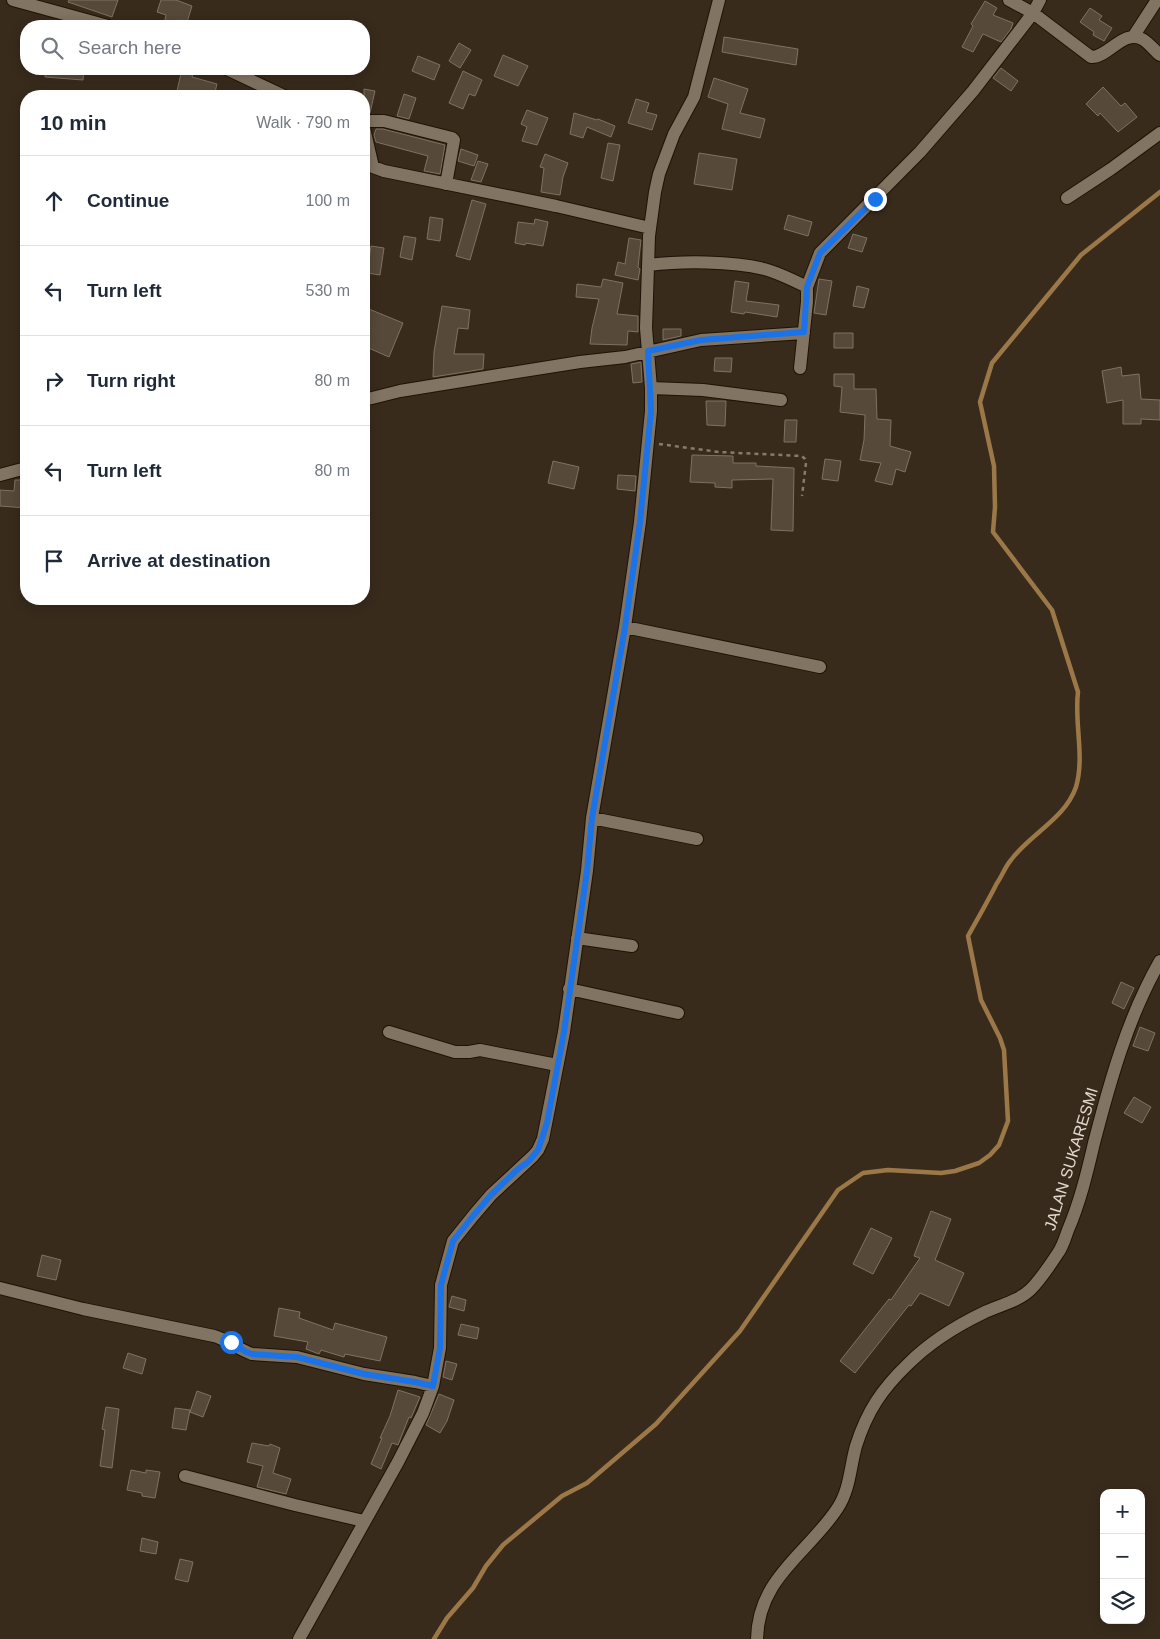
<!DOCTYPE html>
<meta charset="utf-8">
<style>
:root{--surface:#fff;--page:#f2f2f3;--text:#1f2937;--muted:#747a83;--line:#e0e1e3}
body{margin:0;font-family:Arial,sans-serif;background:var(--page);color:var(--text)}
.controls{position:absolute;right:15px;bottom:15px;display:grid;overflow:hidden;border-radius:10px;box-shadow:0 2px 12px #0003}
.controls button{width:45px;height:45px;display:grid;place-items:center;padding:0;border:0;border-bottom:1px solid var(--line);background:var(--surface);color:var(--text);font:25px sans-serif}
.stop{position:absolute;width:15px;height:15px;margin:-11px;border:4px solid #1a73e8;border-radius:50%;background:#fff}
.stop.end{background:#1a73e8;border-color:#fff;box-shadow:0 1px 5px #0008}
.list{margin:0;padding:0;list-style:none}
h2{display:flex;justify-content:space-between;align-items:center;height:65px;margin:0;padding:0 20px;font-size:21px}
h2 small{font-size:16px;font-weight:400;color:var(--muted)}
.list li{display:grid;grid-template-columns:32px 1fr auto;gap:15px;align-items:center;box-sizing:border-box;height:90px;padding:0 20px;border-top:1px solid var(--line)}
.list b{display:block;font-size:19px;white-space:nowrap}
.list em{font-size:16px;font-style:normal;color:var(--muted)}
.icon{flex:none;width:28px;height:28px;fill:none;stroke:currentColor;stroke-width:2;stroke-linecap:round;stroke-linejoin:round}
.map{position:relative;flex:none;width:1160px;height:1639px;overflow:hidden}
.search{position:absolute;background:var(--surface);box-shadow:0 2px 12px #0003;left:20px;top:20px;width:350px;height:55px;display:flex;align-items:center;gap:12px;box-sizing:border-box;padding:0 18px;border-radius:20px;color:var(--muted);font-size:19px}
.panel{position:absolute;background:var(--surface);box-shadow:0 2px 12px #0003;left:20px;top:90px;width:350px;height:515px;border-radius:20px}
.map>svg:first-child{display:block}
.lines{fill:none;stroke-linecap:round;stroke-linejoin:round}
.stream{stroke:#9c7849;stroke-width:4.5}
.building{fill:#564939;stroke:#807261}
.minor-casing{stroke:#1f1305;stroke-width:14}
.path{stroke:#867b6f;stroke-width:2.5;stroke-dasharray:4 4;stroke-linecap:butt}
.minor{stroke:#827462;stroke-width:12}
.route{stroke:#1a73e8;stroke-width:6}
.labels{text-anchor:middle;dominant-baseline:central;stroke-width:4.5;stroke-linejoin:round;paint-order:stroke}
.street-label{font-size:16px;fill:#e1d9d0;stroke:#382b1c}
</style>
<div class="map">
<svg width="1160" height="1639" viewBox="0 0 1160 1639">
<rect width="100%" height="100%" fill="#382b1c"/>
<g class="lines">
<path class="stream" d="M 434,1639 L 447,1618 L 473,1588 L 486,1566 L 503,1545 L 562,1496 L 587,1483 L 656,1424 L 740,1331 L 838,1190 L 863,1173 L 888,1170 L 941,1173 L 955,1171 L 979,1163 L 990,1155 L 999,1145 L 1008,1121 L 1004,1050 L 1000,1038 L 981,1000 L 968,936 C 978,918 988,901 997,883 C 1002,876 1005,867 1011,860 C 1030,834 1065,819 1076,787 C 1085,756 1074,723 1078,692 L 1052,610 L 993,532 L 995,507 L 994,466 L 980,402 L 992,363 L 1081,255 L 1160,192"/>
</g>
<path class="building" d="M 69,0 L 118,0 L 112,17 L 68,2 Z
M 161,0 L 176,0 L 192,6 L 187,22 L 181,20 L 179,25 L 165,20 L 166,15 L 157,12 Z
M 985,1 L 997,8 L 993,15 L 1013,23 L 1011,29 L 1001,42 L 983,34 L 973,52 L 962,47 L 973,26 L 971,24 Z
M 1090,8 L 1102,16 L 1099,20 L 1112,28 L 1104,41 L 1093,35 L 1094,32 L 1080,22 Z
M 724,37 L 798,49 L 796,65 L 722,52 Z
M 459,43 L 471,50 L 460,68 L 449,61 Z
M 503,55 L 528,66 L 518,86 L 494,76 Z
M 418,56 L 440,65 L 434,80 L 412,71 Z
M 1001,68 L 1018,81 L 1011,91 L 993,78 Z
M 45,69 L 84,69 L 83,80 L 45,77 Z
M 182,69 L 194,69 L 192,77 L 217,84 L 214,96 L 205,96 L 177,91 Z
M 463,71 L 482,80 L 475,96 L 469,94 L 463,109 L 449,103 Z
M 714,78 L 748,89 L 740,113 L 765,119 L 760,138 L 722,129 L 728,104 L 708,97 Z
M 1103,87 L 1121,106 L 1125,103 L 1137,117 L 1118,132 L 1100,113 L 1098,116 L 1086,104 Z
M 364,89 L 375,91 L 370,113 L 364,113 Z
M 404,94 L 416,98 L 409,119 L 397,116 Z
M 636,99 L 649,103 L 646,112 L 657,115 L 652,130 L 628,123 Z
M 527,110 L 548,118 L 537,145 L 522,141 L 527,127 L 521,124 Z
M 574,113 L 597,120 L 598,119 L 615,126 L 611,137 L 587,127 L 583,138 L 570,134 Z
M 376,129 L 383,129 L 445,145 L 440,174 L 424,171 L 428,156 L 376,142 L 374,135 Z
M 608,143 L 620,145 L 613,181 L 601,178 Z
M 461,149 L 478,155 L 474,166 L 458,161 Z
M 699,153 L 737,159 L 732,190 L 694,184 Z
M 545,154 L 568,163 L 563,177 L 560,195 L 541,192 L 544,168 L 540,167 Z
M 478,161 L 488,164 L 481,182 L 471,180 Z
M 472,200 L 486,204 L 470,260 L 456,256 Z
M 788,215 L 812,222 L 808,236 L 784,229 Z
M 430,217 L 443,219 L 440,241 L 427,239 Z
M 535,219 L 548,222 L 543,246 L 526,243 L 525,245 L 515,243 L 518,222 L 534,224 Z
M 853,234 L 867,238 L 862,252 L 848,248 Z
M 404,236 L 416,238 L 412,260 L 400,257 Z
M 629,238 L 641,240 L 638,267 L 640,269 L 638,280 L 615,275 L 618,262 L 625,264 Z
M 371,246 L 384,248 L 380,275 L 367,273 Z
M 603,279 L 623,283 L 617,314 L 638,316 L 638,332 L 628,331 L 627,345 L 590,344 L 592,328 L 599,299 L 576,297 L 577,284 L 601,287 Z
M 819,279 L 832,281 L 826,315 L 814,313 Z
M 735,281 L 749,283 L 746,301 L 779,305 L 777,317 L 745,312 L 744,314 L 731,312 Z
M 857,286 L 869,289 L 864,308 L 853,306 Z
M 442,306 L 470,310 L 468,329 L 458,328 L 454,354 L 484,354 L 483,369 L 433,377 L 434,352 Z
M 364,307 L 403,323 L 389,357 L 364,346 Z
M 663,329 L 681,329 L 681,336 L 663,340 Z
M 834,333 L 853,333 L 853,348 L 834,348 Z
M 715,358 L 732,358 L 731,372 L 714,371 Z
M 641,362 L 642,382 L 633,383 L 631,364 Z
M 1121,367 L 1122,376 L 1139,374 L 1141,399 L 1160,400 L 1160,420 L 1141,419 L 1141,424 L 1123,424 L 1123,400 L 1107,403 L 1102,371 Z
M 834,374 L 854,374 L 854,389 L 876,389 L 877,419 L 891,420 L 890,446 L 911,452 L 905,472 L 896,469 L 892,485 L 875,481 L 881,463 L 860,460 L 864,440 L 865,415 L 840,412 L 842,387 L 834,386 Z
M 706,401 L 726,401 L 725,426 L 707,425 Z
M 785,420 L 797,420 L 796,442 L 784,442 Z
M 692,455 L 733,456 L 733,463 L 756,463 L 756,466 L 794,468 L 793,531 L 771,530 L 773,479 L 732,480 L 732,488 L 715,487 L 715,483 L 690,482 Z
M 825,459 L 841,461 L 838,481 L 822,479 Z
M 553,461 L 579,467 L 574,489 L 548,483 Z
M 618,475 L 636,476 L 635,491 L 617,489 Z
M 15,480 L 26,480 L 26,508 L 0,506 L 0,490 L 14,491 Z
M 1121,982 L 1134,988 L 1124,1009 L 1112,1003 Z
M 1140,1027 L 1155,1033 L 1148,1051 L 1133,1046 Z
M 1134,1097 L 1151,1107 L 1142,1123 L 1124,1113 Z
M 931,1211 L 951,1219 L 935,1260 L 964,1273 L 949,1306 L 920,1293 L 911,1306 L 909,1305 L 855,1373 L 840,1361 L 889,1299 L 891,1300 L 920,1258 L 914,1256 Z
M 871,1228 L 892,1238 L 873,1274 L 853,1264 Z
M 42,1255 L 61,1260 L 56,1280 L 37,1276 Z
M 452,1296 L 466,1300 L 464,1311 L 449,1307 Z
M 279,1308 L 300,1312 L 299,1318 L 333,1330 L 335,1323 L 387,1337 L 380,1361 L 345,1354 L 344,1357 L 321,1350 L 319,1354 L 306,1349 L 308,1342 L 274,1336 Z
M 461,1324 L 479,1328 L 477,1339 L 458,1335 Z
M 128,1353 L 146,1359 L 142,1374 L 123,1368 Z
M 446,1361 L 457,1364 L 452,1380 L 443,1377 Z
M 398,1390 L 420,1397 L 411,1418 L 409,1417 L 398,1445 L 392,1443 L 381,1469 L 371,1464 L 382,1438 L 380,1438 L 390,1416 Z
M 197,1391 L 211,1396 L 203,1417 L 190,1412 Z
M 439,1394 L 454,1400 L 447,1421 L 440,1433 L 426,1425 Z
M 106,1407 L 119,1409 L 112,1468 L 100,1466 L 105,1430 L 102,1429 Z
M 175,1408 L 190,1410 L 186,1430 L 172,1428 Z
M 252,1443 L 269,1446 L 270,1444 L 280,1448 L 273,1473 L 291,1479 L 286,1494 L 257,1487 L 263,1466 L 247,1462 Z
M 131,1470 L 146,1473 L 146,1470 L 160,1472 L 155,1498 L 142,1496 L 142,1493 L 127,1490 Z
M 142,1538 L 158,1542 L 156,1554 L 140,1551 Z
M 180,1559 L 193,1562 L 188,1582 L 175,1579 Z"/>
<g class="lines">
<defs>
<path id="minor" d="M 13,0 L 108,26
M 1009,0 L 1033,13 L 1091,57 C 1108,58 1123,29 1142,39 C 1148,42 1154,50 1160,55
M 1133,37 L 1157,0
M 227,69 L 284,96
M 364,121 L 384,121 L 452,138 L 454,140 L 446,184
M 364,128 L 373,167 L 384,171 L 556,206 L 650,228
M 1067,198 L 1111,169 L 1160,133
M 649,265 C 682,261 731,261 764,269 C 779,273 793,280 807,287
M 800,368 L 807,302 L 807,287 L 820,253 L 920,152 L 973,91 L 1033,13 L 1040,0
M 651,388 L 703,390 L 781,400
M 364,400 L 400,391 L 480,378 L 580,362 L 625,357 L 701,340 L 804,333
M 0,475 L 26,468
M 625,627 L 820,667
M 592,818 L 697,839
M 577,938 L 632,946
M 569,989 L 678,1013
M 389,1032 L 455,1052 L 469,1052 L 480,1050 L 557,1065
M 0,1288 L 83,1309 L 214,1336 C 228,1340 238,1349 252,1354 L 297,1357 L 364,1374 L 415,1382 L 433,1386
M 185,1476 L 295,1505 L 364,1521
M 299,1639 L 398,1462 L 423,1413 L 433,1386 L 440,1348 L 441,1285 L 453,1241 L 473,1216 L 491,1195 L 533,1156 L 538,1150 L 543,1139 L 564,1032 L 587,871 L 592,818 L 625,627 L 640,522 L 651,411 L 651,388 L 646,328 L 649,236 L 655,192 L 659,174 L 674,134 L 694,97 L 719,0
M 757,1639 C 758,1578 807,1554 837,1509 C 850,1490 850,1467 856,1446 C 867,1411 882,1389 908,1364 C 930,1342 956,1326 983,1313 C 999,1305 1018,1302 1031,1289 C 1041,1279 1050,1265 1058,1253 C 1063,1246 1065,1238 1068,1230 C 1080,1202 1087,1173 1094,1143 C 1110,1081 1128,1017 1160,961"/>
</defs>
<use href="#minor" class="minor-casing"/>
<path class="path" d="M 659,444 L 719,452 L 802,456 L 805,459 L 806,463 L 802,496"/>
<use href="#minor" class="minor"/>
</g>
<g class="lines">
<path class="route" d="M 231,1342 L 246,1352 L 252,1354 L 297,1357 L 364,1374 L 415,1382 L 433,1386 L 440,1348 L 441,1285 L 453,1241 L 473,1216 L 491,1195 L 518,1169 L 528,1162 L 538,1150 L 547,1123 L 564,1032 L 587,871 L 592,818 L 625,627 L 640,522 L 651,411 L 648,351 L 701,340 L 804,332 L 807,287 L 820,253 L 875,199"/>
</g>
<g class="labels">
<g class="street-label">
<text transform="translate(1071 1159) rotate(-73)">JALAN SUKARESMI</text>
</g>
</g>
</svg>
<div class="controls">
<button>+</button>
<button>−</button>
<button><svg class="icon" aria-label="layers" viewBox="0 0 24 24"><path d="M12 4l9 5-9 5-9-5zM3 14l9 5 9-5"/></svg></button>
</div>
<div class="stop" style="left:231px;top:1342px"></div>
<div class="stop end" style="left:875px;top:199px"></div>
<div class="search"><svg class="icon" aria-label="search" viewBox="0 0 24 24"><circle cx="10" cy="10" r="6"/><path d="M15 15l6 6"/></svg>Search here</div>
<section class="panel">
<h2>10 min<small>Walk · 790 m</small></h2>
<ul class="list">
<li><svg class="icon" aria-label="ahead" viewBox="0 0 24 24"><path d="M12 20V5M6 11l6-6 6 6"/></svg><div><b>Continue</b></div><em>100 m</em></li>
<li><svg class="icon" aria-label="left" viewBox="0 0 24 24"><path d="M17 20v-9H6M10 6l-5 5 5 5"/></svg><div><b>Turn left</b></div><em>530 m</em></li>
<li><svg class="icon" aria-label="right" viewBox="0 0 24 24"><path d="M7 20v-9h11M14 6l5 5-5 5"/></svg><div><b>Turn right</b></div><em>80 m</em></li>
<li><svg class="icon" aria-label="left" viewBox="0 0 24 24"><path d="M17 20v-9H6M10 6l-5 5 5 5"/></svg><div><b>Turn left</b></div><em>80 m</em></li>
<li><svg class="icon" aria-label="arrive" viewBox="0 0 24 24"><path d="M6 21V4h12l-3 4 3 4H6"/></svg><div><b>Arrive at destination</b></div></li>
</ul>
</section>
</div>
